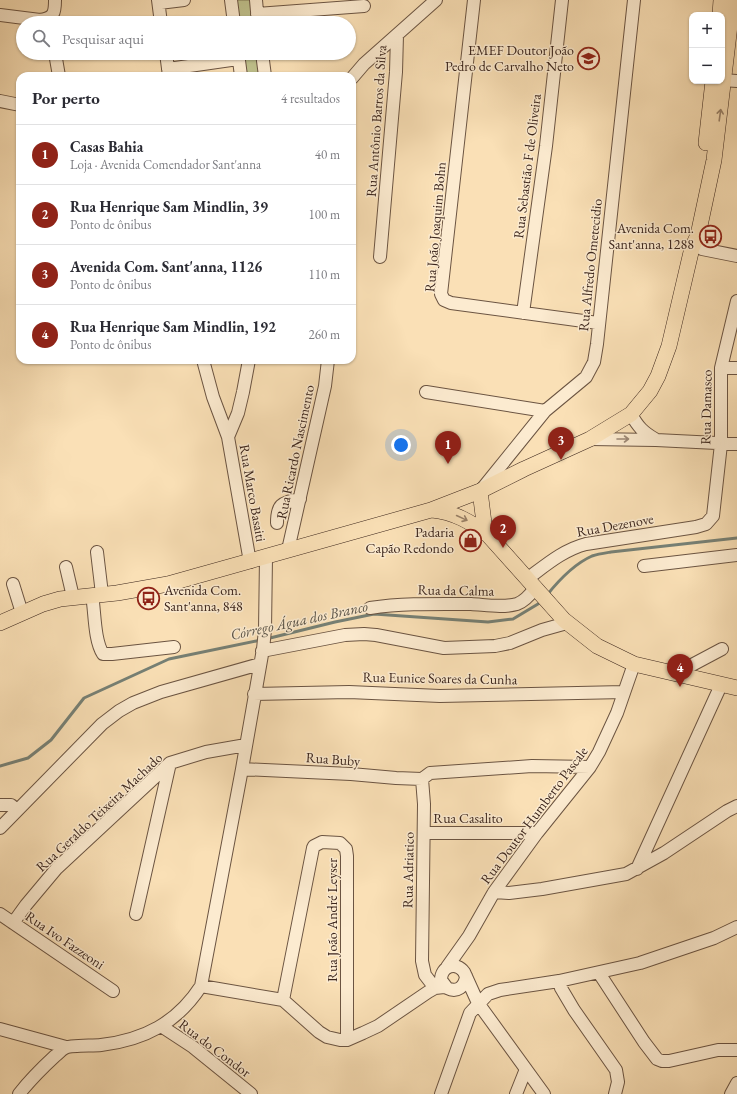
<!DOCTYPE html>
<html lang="pt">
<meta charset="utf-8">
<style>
:root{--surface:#fff;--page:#f7f7f7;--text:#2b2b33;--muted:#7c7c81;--line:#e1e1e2;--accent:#8f2418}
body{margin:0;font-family:"EB Garamond",serif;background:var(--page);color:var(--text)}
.controls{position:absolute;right:12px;top:12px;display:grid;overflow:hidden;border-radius:8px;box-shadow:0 1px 3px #0004}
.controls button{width:36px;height:36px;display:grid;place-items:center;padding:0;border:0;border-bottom:1px solid var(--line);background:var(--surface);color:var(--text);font:20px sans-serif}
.you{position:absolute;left:401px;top:445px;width:14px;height:14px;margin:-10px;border:3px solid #fff;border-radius:50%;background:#1a73e8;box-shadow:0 0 0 6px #1a73e833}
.badge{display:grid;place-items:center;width:26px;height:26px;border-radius:50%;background:var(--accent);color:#fff;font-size:13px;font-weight:700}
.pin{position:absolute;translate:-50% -33px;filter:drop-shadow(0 1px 2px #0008)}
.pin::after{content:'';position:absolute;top:21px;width:14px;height:12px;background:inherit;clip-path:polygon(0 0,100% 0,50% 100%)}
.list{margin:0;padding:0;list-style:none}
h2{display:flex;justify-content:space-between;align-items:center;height:52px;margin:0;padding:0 16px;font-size:17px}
h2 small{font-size:13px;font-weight:400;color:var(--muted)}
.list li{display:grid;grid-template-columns:26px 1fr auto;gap:12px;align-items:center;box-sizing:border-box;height:60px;padding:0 16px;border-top:1px solid var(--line)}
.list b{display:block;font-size:15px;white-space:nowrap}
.list p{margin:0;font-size:13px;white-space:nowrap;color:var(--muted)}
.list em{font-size:13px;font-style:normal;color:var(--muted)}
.icon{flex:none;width:22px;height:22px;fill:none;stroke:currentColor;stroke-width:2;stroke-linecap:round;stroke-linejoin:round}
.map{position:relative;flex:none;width:737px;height:1094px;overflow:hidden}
.search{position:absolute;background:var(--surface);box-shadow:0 1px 3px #0004;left:16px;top:16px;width:340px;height:44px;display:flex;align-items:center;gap:10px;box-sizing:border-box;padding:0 14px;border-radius:22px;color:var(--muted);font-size:15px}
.panel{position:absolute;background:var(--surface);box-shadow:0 1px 3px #0004;left:16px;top:72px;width:340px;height:292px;border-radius:12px}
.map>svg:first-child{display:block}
.green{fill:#c0c28d;stroke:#7e7454}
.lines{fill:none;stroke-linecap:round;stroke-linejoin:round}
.stream{stroke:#768075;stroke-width:3}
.minor-casing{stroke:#6b5442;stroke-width:14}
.major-casing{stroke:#3b251c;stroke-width:16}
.minor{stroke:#fcebd0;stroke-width:12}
.major{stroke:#fae0b6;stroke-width:15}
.oneway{stroke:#9a8269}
.oneway2{stroke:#9c8876}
.labels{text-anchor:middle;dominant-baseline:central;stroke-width:3;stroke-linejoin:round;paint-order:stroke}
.poi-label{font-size:14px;fill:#3b251c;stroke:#fcebd0;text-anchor:end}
.street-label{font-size:14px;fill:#3b251c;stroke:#fcebd0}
.water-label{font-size:15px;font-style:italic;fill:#595348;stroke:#fcebd0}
</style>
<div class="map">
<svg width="737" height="1094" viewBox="0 0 737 1094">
<rect width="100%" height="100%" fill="#fae0b6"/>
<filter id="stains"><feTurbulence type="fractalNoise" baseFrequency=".005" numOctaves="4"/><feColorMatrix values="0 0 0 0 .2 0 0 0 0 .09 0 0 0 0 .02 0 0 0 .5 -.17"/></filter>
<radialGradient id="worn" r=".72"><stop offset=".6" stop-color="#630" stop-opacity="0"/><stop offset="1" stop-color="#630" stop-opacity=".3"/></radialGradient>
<path class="green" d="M 235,0 L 253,0 L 256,23 L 238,23 Z
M 241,53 L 259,53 L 262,76 L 244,76 Z"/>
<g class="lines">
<path class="stream" d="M 547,595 C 559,580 574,564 592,556 C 598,554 605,553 611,552 L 737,538
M 266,639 L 335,622 L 374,614 L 488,622 L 513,619 L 538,604 L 542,600
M 0,766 L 28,758 L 51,740 L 84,698 L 169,659 L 261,640"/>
<defs>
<path id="minor" d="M 158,0 L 161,23
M 231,0 L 234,23
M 256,0 L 258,23
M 474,0 L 441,294 L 444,300 L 451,303 L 598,323
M 159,3 L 184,0
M 257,14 L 364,6
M 0,15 L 40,20 C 54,18 55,13 55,0
M 55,53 L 59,76
M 166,53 L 169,76
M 238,53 L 241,76
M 262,53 L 265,76
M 168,69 L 238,59
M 352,78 L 364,64 L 436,0
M 722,80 L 737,81
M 0,101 L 20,105
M 702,249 L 737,256
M 380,257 L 396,72 L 397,35
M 523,313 L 546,146 L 562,0
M 203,360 L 213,397 L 228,437
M 249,360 L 243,392 L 238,413 L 228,437 L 250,562
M 721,368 L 737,368
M 426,392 L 545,411
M 631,414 C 638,427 643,432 655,439
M 590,439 L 656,440 L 737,444
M 482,489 L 545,411 L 586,377 L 594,362 L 597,344 L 634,0
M 277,523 C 277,503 282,503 300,499
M 288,550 L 325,386 L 328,360
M 97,552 L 102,594
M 644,566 L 737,555
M 66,567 L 73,597
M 527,579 C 546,565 563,550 586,544 L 696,527 L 706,524 L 713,516 L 721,444 L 721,368 L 737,301
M 13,584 L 22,613
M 92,595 C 95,612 94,640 103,654 L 112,654 L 174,647
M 370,608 C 404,603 438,604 471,604 C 487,605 502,608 517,604 C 525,601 530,595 535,588
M 262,651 L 345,635 L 364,634 L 376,635 L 444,648 L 495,646 L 510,643 L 542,630 L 567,623
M 675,674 L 722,649
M 254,694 L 349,692 L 440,696 L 624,692
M 242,769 L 351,774 L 396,778 L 422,779
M 422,779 L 424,804 L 422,961 L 425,975 L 435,988
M 422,779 L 430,773 L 532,766 L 590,767
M 0,805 L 11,805 L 17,810
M 0,828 L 102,724 L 119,711 L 133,703 L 161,692 L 260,664
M 424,833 L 537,833
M 637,869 L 721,685
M 494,892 L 509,893 L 542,889 L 626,874 L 664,853 L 727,811 L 737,806
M 0,914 L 113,991
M 136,914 L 170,763
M 13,923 L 26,905 L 57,868 L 170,763 L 206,752 L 246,745
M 447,967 L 469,936 L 494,892 L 537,833 L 590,767 L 599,752 L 617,713 L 634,664
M 599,973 L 644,1042 L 657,1059 L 662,1061 L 669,1061 L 718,1050 L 737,1050
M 466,976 C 465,987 457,993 447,988 L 441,980 C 441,966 456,961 464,972 L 478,1003 L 544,1094
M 559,981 L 561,988 L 574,1010 L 616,1070 L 618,1082 L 615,1094
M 201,986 L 283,1000 L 319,1032 L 327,1037 L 340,1040 L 347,1040 L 363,1033 L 378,1026 L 428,992 L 435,988 L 444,987
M 283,1000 L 313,848 L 314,846 L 322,842 L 340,843 L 346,849 L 347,856 L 347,1040
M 161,1026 L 193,1047 L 251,1094
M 0,1029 L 66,1047
M 19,1094 C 30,1080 42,1068 55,1056 C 58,1054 61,1050 65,1048 C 70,1045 93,1046 101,1045 C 144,1040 177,1023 201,986 L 242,769 L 263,649 L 265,630 L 266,557
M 441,1094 L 470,1013 L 488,994 L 500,990 L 559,981 L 640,963 L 714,938 L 737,927
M 516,1094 L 526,1069
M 731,1094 L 737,1083"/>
<path id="major" d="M 720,15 L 721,0
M 706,143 L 713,81
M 480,491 L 484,523 L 488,535
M 432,510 C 454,512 471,522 488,535 L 564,620 L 597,646 L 634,664 L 737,688
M 0,623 L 43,604 L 60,599 L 117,593 L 168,584 L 431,510 L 480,491 L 524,469 L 590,439 L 631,414 L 650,391 L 658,376 L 669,346 L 692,248 L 698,235 L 714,160 L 733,0"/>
</defs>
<use href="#minor" class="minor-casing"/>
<use href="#major" class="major-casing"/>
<use href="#minor" class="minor"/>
<use href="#major" class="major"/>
</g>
<defs><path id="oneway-shaft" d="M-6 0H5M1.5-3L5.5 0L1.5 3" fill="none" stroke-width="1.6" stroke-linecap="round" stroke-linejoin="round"/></defs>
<g class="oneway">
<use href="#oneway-shaft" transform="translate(720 115) rotate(-82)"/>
<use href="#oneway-shaft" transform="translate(462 518) rotate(25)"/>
</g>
<use class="oneway2" href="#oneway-shaft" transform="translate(623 439)"/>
<defs>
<symbol id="school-ring" viewBox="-11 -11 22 22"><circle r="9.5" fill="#fcebd0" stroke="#8f2418" stroke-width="1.5"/><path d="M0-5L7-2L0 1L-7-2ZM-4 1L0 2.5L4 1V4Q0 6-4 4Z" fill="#8f2418"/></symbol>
<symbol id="bus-ring" viewBox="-11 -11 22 22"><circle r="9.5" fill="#fcebd0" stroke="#8f2418" stroke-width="1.5"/><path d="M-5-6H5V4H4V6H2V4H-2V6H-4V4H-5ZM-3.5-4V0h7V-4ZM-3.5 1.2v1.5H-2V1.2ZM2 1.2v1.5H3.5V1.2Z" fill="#8f2418"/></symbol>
<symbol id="shop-ring" viewBox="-11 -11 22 22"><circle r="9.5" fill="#fcebd0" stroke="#8f2418" stroke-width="1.5"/><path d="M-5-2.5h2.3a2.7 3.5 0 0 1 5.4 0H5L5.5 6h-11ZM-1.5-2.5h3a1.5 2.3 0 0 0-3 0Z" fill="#8f2418"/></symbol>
</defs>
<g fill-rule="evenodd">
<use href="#school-ring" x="576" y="46" width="25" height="25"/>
<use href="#bus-ring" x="698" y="224" width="25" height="25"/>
<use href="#shop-ring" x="458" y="528" width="25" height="25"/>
<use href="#bus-ring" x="136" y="586" width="25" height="25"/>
</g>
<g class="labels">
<g class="poi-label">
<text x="574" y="50">EMEF Doutor João<tspan x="574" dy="16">Pedro de Carvalho Neto</tspan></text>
<text x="694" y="228">Avenida Com.<tspan x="694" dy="16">Sant'anna, 1288</tspan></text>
<text x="454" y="532">Padaria<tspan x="454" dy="16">Capão Redondo</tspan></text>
<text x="164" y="590" text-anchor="start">Avenida Com.<tspan x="164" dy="16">Sant'anna, 848</tspan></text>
</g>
<g class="street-label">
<text transform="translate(376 121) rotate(-86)">Rua Antônio Barros da Silva</text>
<text transform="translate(527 166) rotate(-83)">Rua Sebastião F de Oliveira</text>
<text transform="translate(435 227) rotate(-85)">Rua João Joaquim Bohn</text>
<text transform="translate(590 265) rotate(-84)">Rua Alfredo Ometecidio</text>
<text transform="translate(706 407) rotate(-89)">Rua Damasco</text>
<text transform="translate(295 452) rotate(-78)">Rua Ricardo Nascimento</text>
<text transform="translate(253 493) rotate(80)">Rua Marco Basaiti</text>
<text transform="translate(615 525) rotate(-10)">Rua Dezenove</text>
<text transform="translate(456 590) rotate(1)">Rua da Calma</text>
<text transform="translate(440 678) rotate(1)">Rua Eunice Soares da Cunha</text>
<text transform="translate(333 759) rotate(4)">Rua Buby</text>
<text transform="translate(99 812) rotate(-43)">Rua Geraldo Teixeira Machado</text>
<text transform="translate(534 815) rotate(-53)">Rua Doutor Humberto Pascale</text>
<text x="468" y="818">Rua Casalito</text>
<text transform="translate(408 870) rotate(-89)">Rua Adriatico</text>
<text transform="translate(332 920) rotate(-90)">Rua João André Leyser</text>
<text transform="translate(65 940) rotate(34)">Rua Ivo Fazzeoni</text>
<text transform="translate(215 1048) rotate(37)">Rua do Condor</text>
</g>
<g class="water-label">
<text transform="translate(299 620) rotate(-12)">Córrego Água dos Branco</text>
</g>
</g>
<rect width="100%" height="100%" filter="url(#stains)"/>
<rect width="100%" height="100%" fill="url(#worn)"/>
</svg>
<div class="controls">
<button>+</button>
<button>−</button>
</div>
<div class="you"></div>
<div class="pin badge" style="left:448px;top:464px">1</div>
<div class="pin badge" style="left:503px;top:548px">2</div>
<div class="pin badge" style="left:561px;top:460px">3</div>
<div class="pin badge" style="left:680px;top:687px">4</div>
<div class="search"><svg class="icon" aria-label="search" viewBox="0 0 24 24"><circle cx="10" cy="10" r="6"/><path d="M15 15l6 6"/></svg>Pesquisar aqui</div>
<section class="panel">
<h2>Por perto<small>4 resultados</small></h2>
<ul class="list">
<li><span class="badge">1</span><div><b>Casas Bahia</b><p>Loja · Avenida Comendador Sant'anna</p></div><em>40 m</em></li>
<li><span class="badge">2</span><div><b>Rua Henrique Sam Mindlin, 39</b><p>Ponto de ônibus</p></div><em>100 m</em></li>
<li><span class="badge">3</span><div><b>Avenida Com. Sant'anna, 1126</b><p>Ponto de ônibus</p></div><em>110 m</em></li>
<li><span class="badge">4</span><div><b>Rua Henrique Sam Mindlin, 192</b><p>Ponto de ônibus</p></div><em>260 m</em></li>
</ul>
</section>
</div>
